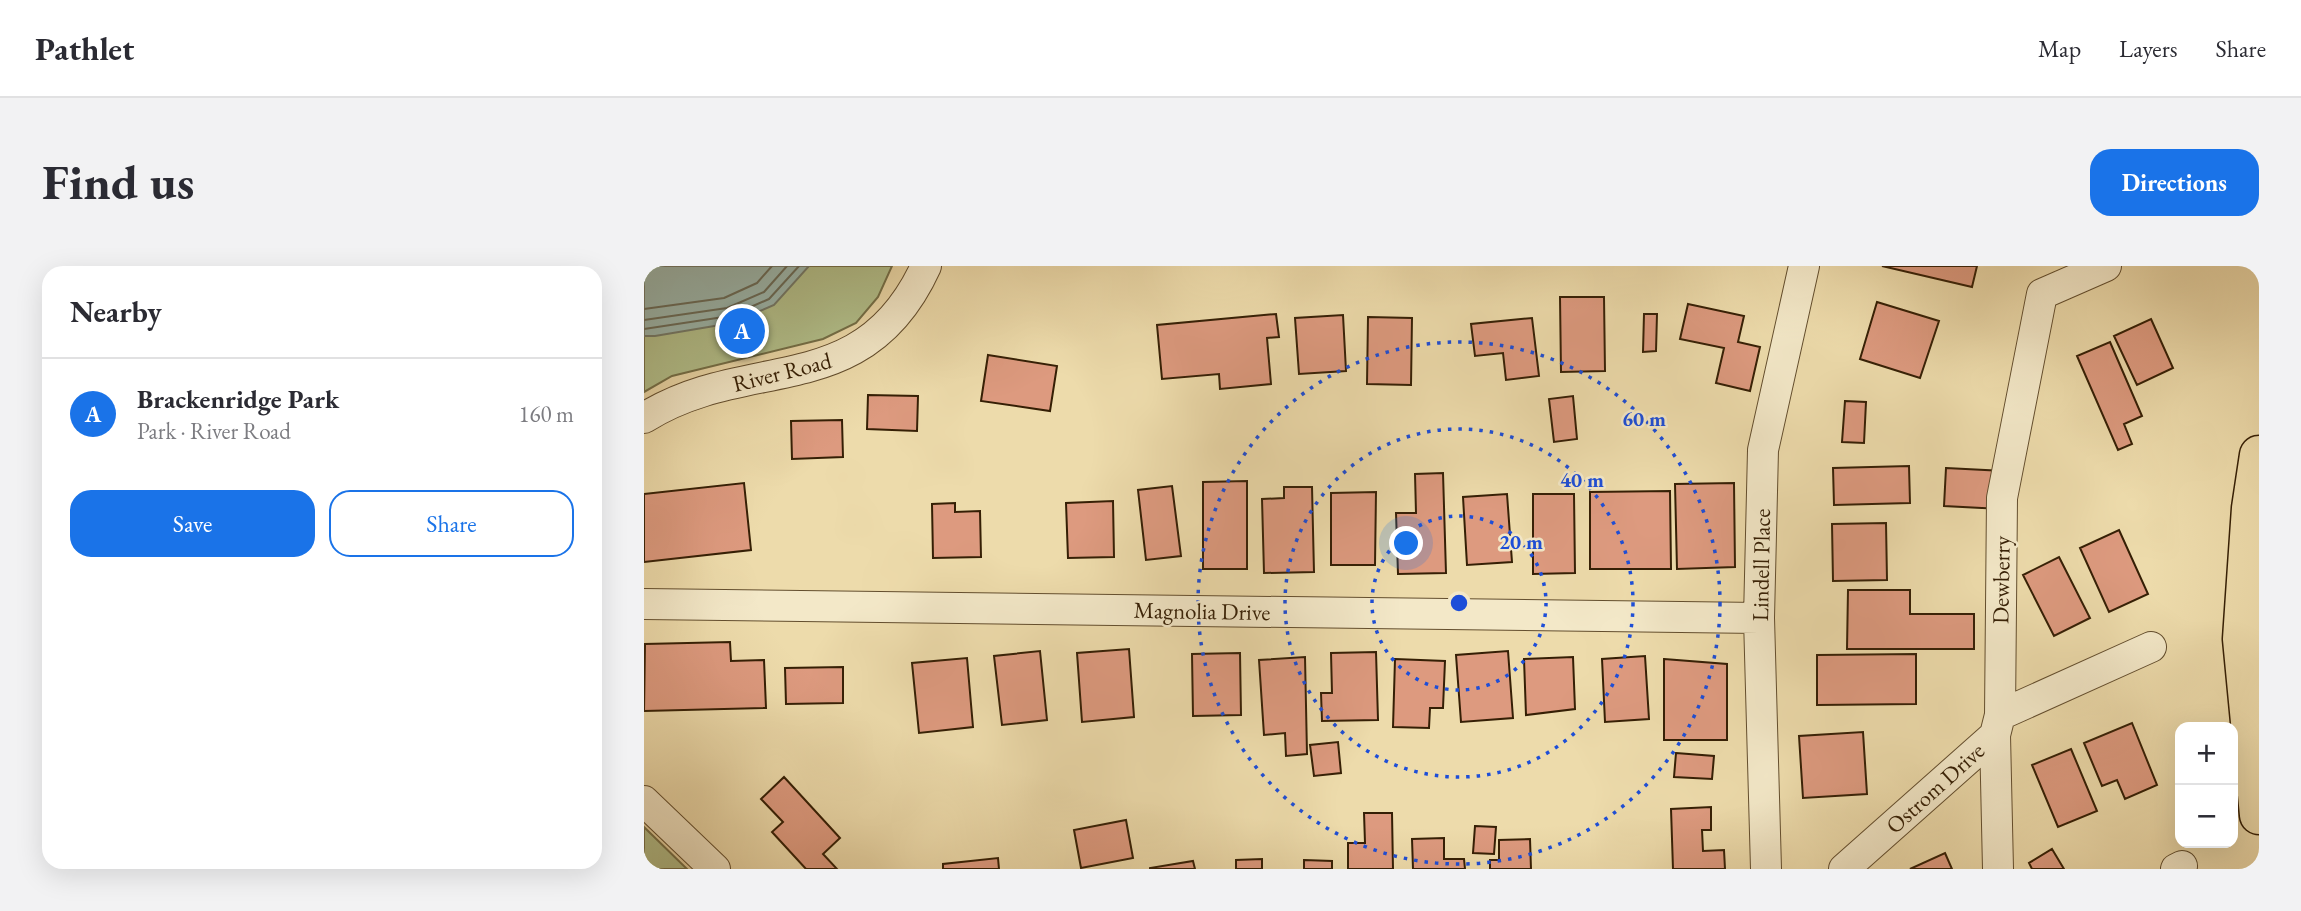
<!DOCTYPE html>
<meta charset="utf-8">
<style>
:root{--surface:#fff;--page:#f2f2f3;--text:#2b2b33;--muted:#7c7c81;--line:#e1e1e2;--accent:#1a73e8}
body{margin:0;font-family:"EB Garamond",serif;background:var(--page);color:var(--text)}
.controls{position:absolute;right:21px;bottom:21px;display:grid;overflow:hidden;border-radius:14px;box-shadow:0 7px 28px #0002}
.controls button{width:63px;height:63px;display:grid;place-items:center;padding:0;border:0;border-bottom:2px solid var(--line);background:var(--surface);color:var(--text);font:35px sans-serif}
.you{position:absolute;left:763px;top:278px;width:24px;height:24px;margin:-18px;border:5px solid #fff;border-radius:50%;background:#1a73e8;box-shadow:0 0 0 10px #1a73e833}
.badge{display:grid;place-items:center;width:46px;height:46px;border-radius:50%;background:var(--accent);color:#fff;font-size:23px;font-weight:700}
.pin{position:absolute;translate:-50% -50%;border:4px solid #fff;box-shadow:0 2px 7px #0006}
.list{margin:0;padding:0;list-style:none}
h2{display:flex;justify-content:space-between;align-items:center;height:91px;margin:0;padding:0 28px;font-size:30px}
h2 small{font-size:23px;font-weight:400;color:var(--muted)}
.list li{display:grid;grid-template-columns:46px 1fr auto;gap:21px;align-items:center;box-sizing:border-box;height:112px;padding:0 28px;border-top:2px solid var(--line)}
.list b{display:block;font-size:26px;white-space:nowrap}
.list p{margin:0;font-size:23px;white-space:nowrap;color:var(--muted)}
.list em{font-size:23px;font-style:normal;color:var(--muted)}
.actions{display:flex;gap:14px;padding:21px 28px}
.actions a{flex:1;padding:16px 0;border:2px solid var(--accent);border-radius:21px;text-align:center;font-size:24px;color:var(--accent)}
.actions .main{background:var(--accent);color:#fff}
.map{position:relative;flex:none;width:1615px;height:603px;overflow:hidden;border-radius:21px}
header{display:flex;align-items:center;gap:42px;box-sizing:border-box;height:98px;padding:0 35px;background:var(--surface);border-bottom:2px solid var(--line)}
header strong{font-size:33px}
nav{display:flex;gap:38px;margin-inline-start:auto;font-size:24px}
.intro{display:flex;align-items:center;justify-content:space-between;box-sizing:border-box;height:168px;padding:0 42px}
h1{margin:0;font-size:49px}
.button{padding:18px 32px;border-radius:21px;background:var(--accent);color:#fff;font-size:24px;font-weight:700}
main{display:flex;gap:42px;padding:0 42px}
aside{flex:1;background:var(--surface);border-radius:21px;box-shadow:0 7px 28px #0002}
.map>svg:first-child{display:block}
.green{fill:#b2c18d;stroke:#747049;stroke-width:2}
.water{fill:#9bb9b1;stroke:#727b6c;stroke-width:2}
.lines{fill:none;stroke-linecap:round;stroke-linejoin:round}
.shore{stroke:#686c5b;stroke-width:2}
.building{fill:#dd9a7f;stroke:#351f05;stroke-width:2}
.minor-casing{stroke:#634e2e;stroke-width:32}
.motorway-casing{stroke:#351f05;stroke-width:41}
.minor{stroke:#f3e8c8;stroke-width:30}
.motorway{stroke:#eddbab;stroke-width:38}
.ring{fill:none;stroke:#1d4ed8;stroke-width:3.5;stroke-dasharray:3.5 7}
.labels{text-anchor:middle;dominant-baseline:central;stroke-width:5;stroke-linejoin:round;paint-order:stroke}
.street-label{font-size:23px;fill:#351f05;stroke:#f3e8c8}
.centre{fill:#1d4ed8;stroke:#f3e8c8;stroke-width:3.5}
.ring-label{font-size:21px;text-anchor:middle;font-weight:bold;fill:#1d4ed8;stroke:#f3e8c8;stroke-width:5;stroke-linejoin:round;paint-order:stroke}
</style>
<header>
<strong>Pathlet</strong>
<nav><a>Map</a><a>Layers</a><a>Share</a></nav>
</header>
<div class="intro"><h1>Find us</h1><a class="button">Directions</a></div>
<main>
<aside>
<h2>Nearby<small></small></h2>
<ul class="list">
<li><span class="badge">A</span><div><b>Brackenridge Park</b><p>Park · River Road</p></div><em>160 m</em></li>
</ul>
<div class="actions"><a class="main">Save</a><a>Share</a></div>
</aside>
<div class="map">
<svg width="1615" height="603" viewBox="0 0 1615 603">
<rect width="100%" height="100%" fill="#eddbab"/>
<filter id="stains"><feTurbulence type="fractalNoise" baseFrequency=".00286" numOctaves="4"/><feColorMatrix values="0 0 0 0 .2 0 0 0 0 .09 0 0 0 0 .02 0 0 0 .5 -.17"/></filter>
<radialGradient id="worn" r=".72"><stop offset=".6" stop-color="#630" stop-opacity="0"/><stop offset="1" stop-color="#630" stop-opacity=".3"/></radialGradient>
<path class="green" d="M 0,0 L 248,0 L 234,31 L 212,57 L 179,73 L 28,110 L 0,126 Z
M 0,561 L 43,603 L 0,603 Z"/>
<path class="water" d="M 0,0 L 165,0 L 130,39 L 88,57 L 11,70 L 0,70 Z"/>
<g class="lines">
<path class="shore" d="M 0,43 L 80,32 L 113,17 L 128,0
M 0,54 L 83,42 L 120,26 L 143,0
M 0,63 L 86,50 L 125,33 L 155,0"/>
</g>
<path class="building" d="M 1238,0 L 1333,0 L 1328,21 Z
M 916,31 L 960,31 L 961,105 L 917,106 Z
M 1233,36 L 1295,55 L 1276,112 L 1216,93 Z
M 1044,38 L 1100,50 L 1094,76 L 1116,81 L 1106,125 L 1072,117 L 1080,82 L 1036,73 Z
M 632,48 L 635,71 L 623,72 L 627,118 L 576,123 L 575,108 L 518,113 L 513,59 Z
M 1000,48 L 1013,48 L 1012,85 L 999,86 Z
M 699,49 L 702,105 L 655,108 L 651,52 Z
M 724,51 L 768,52 L 767,119 L 723,118 Z
M 888,52 L 895,110 L 862,114 L 859,87 L 831,90 L 827,58 Z
M 1507,53 L 1529,102 L 1493,119 L 1470,70 Z
M 1466,76 L 1498,150 L 1480,158 L 1488,178 L 1474,184 L 1433,90 Z
M 344,89 L 413,100 L 406,145 L 337,135 Z
M 224,129 L 274,130 L 273,165 L 223,163 Z
M 929,130 L 933,173 L 910,176 L 905,133 Z
M 1201,135 L 1222,136 L 1220,177 L 1198,176 Z
M 198,154 L 199,191 L 148,193 L 147,155 Z
M 1265,200 L 1266,237 L 1190,239 L 1189,202 Z
M 1302,202 L 1360,205 L 1357,243 L 1300,240 Z
M 799,207 L 802,307 L 754,308 L 752,247 L 772,247 L 771,208 Z
M 603,215 L 603,303 L 559,303 L 559,216 Z
M 100,217 L 107,284 L 0,296 L 0,228 Z
M 1090,217 L 1091,301 L 1033,303 L 1031,218 Z
M 528,220 L 537,290 L 502,294 L 494,224 Z
M 640,221 L 668,221 L 670,306 L 620,307 L 618,233 L 640,232 Z
M 1026,225 L 1027,303 L 946,303 L 946,226 Z
M 732,226 L 731,299 L 687,299 L 687,227 Z
M 863,228 L 868,296 L 823,299 L 819,231 Z
M 889,228 L 930,228 L 931,307 L 889,308 Z
M 469,235 L 470,291 L 424,292 L 422,237 Z
M 311,237 L 311,246 L 336,245 L 337,291 L 289,292 L 288,238 Z
M 1242,257 L 1243,314 L 1189,315 L 1188,258 Z
M 1475,264 L 1504,328 L 1465,346 L 1436,282 Z
M 1415,291 L 1446,352 L 1410,370 L 1379,309 Z
M 1204,324 L 1266,324 L 1266,348 L 1330,348 L 1330,383 L 1203,383 Z
M 86,376 L 87,395 L 120,394 L 122,442 L 0,445 L 1,378 Z
M 485,383 L 490,451 L 438,456 L 433,387 Z
M 396,385 L 403,454 L 358,459 L 350,390 Z
M 864,385 L 869,452 L 817,456 L 812,389 Z
M 732,386 L 734,454 L 678,455 L 677,427 L 688,427 L 687,387 Z
M 596,387 L 597,449 L 549,450 L 548,388 Z
M 1272,388 L 1272,438 L 1173,439 L 1173,389 Z
M 1001,390 L 1005,453 L 961,456 L 958,393 Z
M 661,391 L 663,488 L 642,490 L 641,467 L 620,469 L 615,394 Z
M 929,391 L 931,443 L 882,449 L 880,393 Z
M 323,392 L 329,461 L 275,467 L 268,397 Z
M 751,393 L 801,395 L 799,442 L 786,442 L 785,462 L 749,461 Z
M 1020,393 L 1083,398 L 1083,474 L 1020,474 Z
M 199,401 L 199,437 L 142,438 L 141,402 Z
M 1488,457 L 1513,519 L 1481,533 L 1473,514 L 1458,520 L 1440,477 Z
M 1219,466 L 1223,528 L 1159,532 L 1155,470 Z
M 694,476 L 697,507 L 670,510 L 666,479 Z
M 1427,483 L 1453,545 L 1414,561 L 1388,499 Z
M 1032,487 L 1070,490 L 1068,513 L 1030,511 Z
M 140,511 L 196,572 L 179,588 L 193,603 L 162,603 L 128,566 L 139,556 L 117,533 Z
M 1067,541 L 1067,564 L 1058,564 L 1059,585 L 1080,584 L 1081,603 L 1029,603 L 1027,543 Z
M 720,547 L 748,547 L 749,603 L 704,603 L 704,577 L 721,577 Z
M 482,554 L 489,592 L 437,602 L 430,564 Z
M 831,560 L 852,561 L 850,588 L 829,587 Z
M 800,572 L 800,593 L 820,593 L 821,603 L 769,603 L 768,573 Z
M 886,573 L 887,603 L 846,603 L 846,594 L 855,594 L 855,574 Z
M 1408,583 L 1420,603 L 1388,603 L 1385,597 Z
M 1301,587 L 1308,603 L 1266,603 Z
M 354,592 L 355,603 L 299,603 L 299,598 Z
M 618,593 L 618,603 L 592,603 L 592,594 Z
M 660,594 L 688,595 L 688,603 L 660,603 Z
M 549,595 L 551,603 L 506,603 L 506,602 Z"/>
<g class="lines">
<defs>
<path id="minor" d="M 0,152 C 105,86 219,138 282,0
M 0,338 L 1115,352
M 1356,449 L 1507,381
M 0,535 L 71,603
M 1122,603 L 1115,352 L 1119,184 L 1160,0
M 1200,603 L 1351,469
M 1354,603 L 1351,469 L 1356,449 L 1358,232 L 1398,28 L 1462,0
M 1532,603 L 1538,600"/>
<path id="motorway" d="M 1615,189 L 1607,242 L 1598,373 L 1615,549"/>
</defs>
<use href="#minor" class="minor-casing"/>
<use href="#motorway" class="motorway-casing"/>
<use href="#minor" class="minor"/>
<use href="#motorway" class="motorway"/>
</g>
<g class="ring">
<circle cx="815" cy="337" r="87"/>
<circle cx="815" cy="337" r="174"/>
<circle cx="815" cy="337" r="261"/>
</g>
<g class="labels">
<g class="street-label">
<text transform="translate(138 106) rotate(-14)">River Road</text>
<text transform="translate(1117 299) rotate(-89)">Lindell Place</text>
<text transform="translate(1357 314) rotate(-89)">Dewberry</text>
<text transform="translate(558 345) rotate(1)">Magnolia Drive</text>
<text transform="translate(1291 522) rotate(-42)">Ostrom Drive</text>
</g>
</g>
<circle cx="815" cy="337" r="10" class="centre"/>
<g class="ring-label">
<text x="1000" y="160">60 m</text>
<text x="938" y="221">40 m</text>
<text x="877" y="283">20 m</text>
</g>
<rect width="100%" height="100%" filter="url(#stains)"/>
<rect width="100%" height="100%" fill="url(#worn)"/>
</svg>
<div class="controls">
<button>+</button>
<button>−</button>
</div>
<div class="you"></div>
<div class="pin badge" style="left:98px;top:65px">A</div>
</div>
</main>
